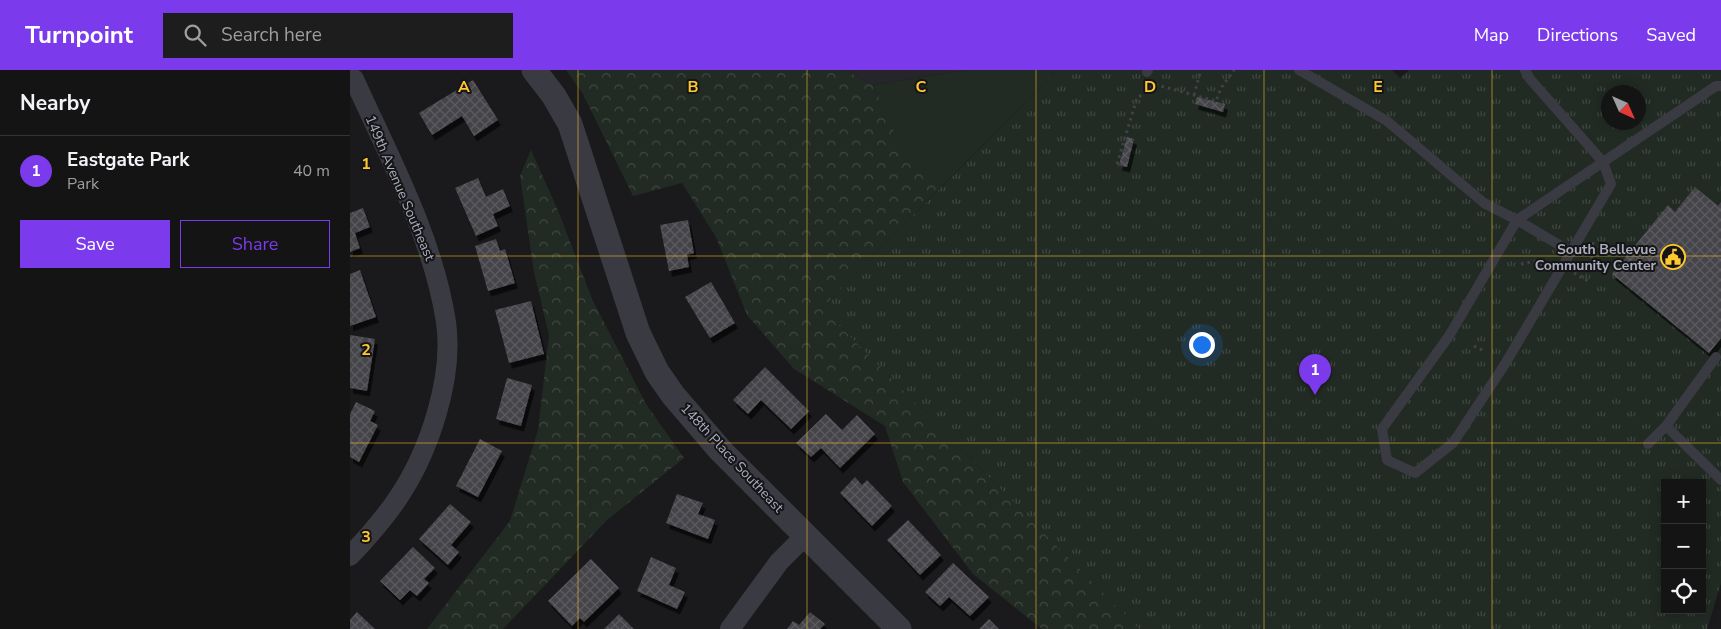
<!DOCTYPE html>
<meta charset="utf-8">
<style>
:root{--surface:#141415;--page:#1d1d1e;--text:#f1f3f6;--muted:#9d9ea0;--line:#333334;--accent:#7c3aed}
body{margin:0;font-family:"Nunito Sans",sans-serif;background:var(--page);color:var(--text)}
.controls{position:absolute;right:15px;bottom:15px;display:grid;overflow:hidden;border-radius:0px;box-shadow:0 2px 12px #0003}
.controls button{width:45px;height:45px;display:grid;place-items:center;padding:0;border:0;border-bottom:1px solid var(--line);background:var(--surface);color:var(--text);font:25px sans-serif}
.compass{position:absolute;left:1251px;top:15px;width:45px;height:45px;border-radius:50%;background:var(--surface);box-shadow:0 2px 12px #0003;rotate:135deg}
.you{position:absolute;left:851px;top:274px;width:18px;height:18px;margin:-12px;border:4px solid #fff;border-radius:50%;background:#1a73e8;box-shadow:0 0 0 8px #1a73e833}
.badge{display:grid;place-items:center;width:32px;height:32px;border-radius:50%;background:var(--accent);color:#fff;font-size:16px;font-weight:700}
.pin{position:absolute;translate:-50% -41px;filter:drop-shadow(0 1px 2px #0008)}
.pin::after{content:'';position:absolute;top:26px;width:18px;height:15px;background:inherit;clip-path:polygon(0 0,100% 0,50% 100%)}
.list{margin:0;padding:0;list-style:none}
h2{display:flex;justify-content:space-between;align-items:center;height:65px;margin:0;padding:0 20px;font-size:21px}
h2 small{font-size:16px;font-weight:400;color:var(--muted)}
.list li{display:grid;grid-template-columns:32px 1fr auto;gap:15px;align-items:center;box-sizing:border-box;height:70px;padding:0 20px;border-top:1px solid var(--line)}
.list b{display:block;font-size:19px;white-space:nowrap}
.list p{margin:0;font-size:16px;white-space:nowrap;color:var(--muted)}
.list em{font-size:16px;font-style:normal;color:var(--muted)}
.actions{display:flex;gap:10px;padding:15px 20px}
.actions a{flex:1;padding:11px 0;border:1px solid var(--accent);border-radius:0px;text-align:center;font-size:18px;color:var(--accent)}
.actions .main{background:var(--accent);color:#fff}
.icon{flex:none;width:28px;height:28px;fill:none;stroke:currentColor;stroke-width:2;stroke-linecap:round;stroke-linejoin:round}
.map{position:relative;flex:none;width:1371px;height:559px;overflow:hidden}
header{display:flex;align-items:center;gap:30px;box-sizing:border-box;height:70px;padding:0 25px;background:var(--accent);color:#fff}
header strong{font-size:24px}
nav{display:flex;gap:28px;margin-inline-start:auto;font-size:18px}
.search{width:350px;height:45px;background:var(--page);display:flex;align-items:center;gap:12px;box-sizing:border-box;padding:0 18px;border-radius:0px;color:var(--muted);font-size:19px}
main{display:flex}
aside{flex:1;background:var(--surface)}
.map>svg:first-child{display:block}
.built{fill:#262529}
.green{fill:#212b23}
.forest{fill:url(#forest-crowns)}
.park{fill:url(#park-tufts);fill-rule:evenodd}
.building{fill:url(#building-cross-hatch);filter:url(#shadow)}
.lines{fill:none;stroke-linecap:round;stroke-linejoin:round}
.path{stroke:#404249;stroke-width:3;stroke-dasharray:2.5 4;stroke-linecap:butt}
.service{stroke:#3a3b42;stroke-width:10}
.minor{stroke:#3a3b42;stroke-width:20}
.tertiary{stroke:#3a3b42;stroke-width:25}
.grid{fill:none;stroke:#ffc82f;stroke-width:1;stroke-opacity:0.55}
.labels{text-anchor:middle;dominant-baseline:central;stroke-width:4;stroke-linejoin:round;paint-order:stroke}
.street-label{font-size:14px;fill:#abafbd;stroke:#151417}
.poi-label{font-size:14px;font-weight:bold;fill:#abafbd;stroke:#151417;text-anchor:end}
.grid-label{font-size:16px;text-anchor:middle;font-weight:bold;fill:#ffc82f;stroke:#151417;stroke-width:4;stroke-linejoin:round;paint-order:stroke}
</style>
<header>
<strong>Turnpoint</strong>
<div class="search"><svg class="icon" aria-label="search" viewBox="0 0 24 24"><circle cx="10" cy="10" r="6"/><path d="M15 15l6 6"/></svg>Search here</div>
<nav><a>Map</a><a>Directions</a><a>Saved</a></nav>
</header>
<main>
<aside>
<h2>Nearby<small></small></h2>
<ul class="list">
<li><span class="badge">1</span><div><b>Eastgate Park</b><p>Park</p></div><em>40 m</em></li>
</ul>
<div class="actions"><a class="main">Save</a><a>Share</a></div>
</aside>
<div class="map">
<svg width="1371" height="559" viewBox="0 0 1371 559">
<defs>
<pattern id="forest-crowns" width="20" height="18" patternUnits="userSpaceOnUse" patternTransform="scale(1.25)"><rect width="20" height="18" fill="#212b23"/><path d="M2 6a3 3 0 1 1 6 0M12 15a3 3 0 1 1 6 0" fill="none" stroke="#3f4741"/></pattern>
<pattern id="park-tufts" width="24" height="20" patternUnits="userSpaceOnUse" patternTransform="scale(1.25)"><rect width="24" height="20" fill="#212b23"/><path d="M3 7l-1-3M5 7V3M7 7l1-3M15 17l-1-3M17 17v-4M19 17l1-3" fill="none" stroke="#3f4741"/></pattern>
<pattern id="building-cross-hatch" width="8" height="8" patternUnits="userSpaceOnUse" patternTransform="scale(1.25)"><rect width="8" height="8" fill="#444449"/><path d="M0 0l8 8M0 8l8-8" fill="none" stroke="#5c5c61"/></pattern>
<filter id="shadow"><feDropShadow dx="3" dy="5.5" stdDeviation="0" flood-color="#0009"/></filter>
</defs>
<rect width="100%" height="100%" fill="#1a1a1c"/>
<path class="built" d="M 495,0 L 617,0 L 523,15 Z"/>
<path class="green" d="M 617,0 L 707,0 L 593,115 L 559,95 L 523,15 Z"/>
<path class="forest" d="M 216,0 L 495,0 L 523,15 L 559,94 L 593,115 L 472,238 L 789,559 L 692,559 L 623,504 L 553,412 L 535,356 L 444,299 L 397,245 L 366,167 L 332,113 L 283,126 L 233,24 Z
M 181,80 L 209,143 L 242,229 L 296,334 L 334,388 L 257,450 L 153,559 L 77,559 L 160,451 L 188,360 L 199,265 L 184,202 L 170,106 Z"/>
<path class="park" d="M 707,0 L 1042,0 L 1050,8 L 1059,0 L 1371,0 L 1371,513 L 1357,559 L 789,559 L 472,238 ZM 1258,22 L 1288,22 L 1288,52 L 1258,52 ZM 1315,413 L 1352,413 L 1352,540 L 1315,540 Z"/>
<path class="building" d="M 123,10 L 148,50 L 124,66 L 112,46 L 82,65 L 69,43 Z
M 847,27 L 875,34 L 873,42 L 845,34 Z
M 777,67 L 784,69 L 777,97 L 769,95 Z
M 128,108 L 136,127 L 153,119 L 160,136 L 143,144 L 148,156 L 126,166 L 105,118 Z
M 1345,117 L 1368,136 L 1371,132 L 1371,268 L 1359,283 L 1262,204 L 1318,135 L 1325,142 Z
M 13,138 L 20,157 L 5,163 L 10,178 L 0,182 L 0,143 Z
M 338,150 L 344,183 L 337,185 L 339,197 L 319,201 L 310,155 Z
M 146,169 L 150,181 L 155,179 L 165,213 L 138,221 L 125,176 Z
M 10,200 L 26,247 L 0,256 L 0,204 Z
M 361,212 L 385,253 L 360,268 L 335,227 Z
M 181,231 L 194,284 L 159,293 L 145,240 Z
M 0,265 L 25,269 L 17,321 L 0,318 Z
M 415,297 L 459,341 L 441,359 L 411,330 L 398,344 L 383,330 Z
M 157,308 L 182,315 L 171,356 L 146,349 Z
M 6,332 L 25,341 L 20,351 L 28,355 L 9,392 L 0,387 L 0,344 Z
M 476,344 L 492,360 L 507,345 L 525,364 L 490,398 L 471,378 L 461,387 L 446,373 Z
M 130,369 L 152,381 L 128,427 L 106,416 Z
M 505,407 L 512,415 L 517,410 L 542,436 L 522,456 L 490,423 Z
M 327,424 L 353,433 L 348,444 L 365,450 L 358,469 L 316,453 Z
M 100,434 L 121,452 L 101,475 L 109,482 L 98,495 L 69,469 Z
M 558,450 L 591,485 L 570,505 L 537,470 Z
M 63,477 L 85,498 L 74,509 L 79,513 L 67,526 L 60,520 L 50,530 L 30,511 Z
M 301,487 L 326,498 L 319,515 L 335,522 L 327,539 L 287,521 Z
M 241,489 L 269,518 L 234,552 L 230,548 L 222,556 L 198,531 Z
M 603,493 L 639,527 L 620,546 L 599,527 L 590,536 L 575,522 Z
M 7,542 L 25,559 L 0,559 L 0,550 Z
M 460,542 L 475,554 L 470,559 L 437,559 L 443,551 L 449,555 Z
M 269,544 L 284,559 L 254,559 Z
M 639,549 L 649,559 L 629,559 Z"/>
<g class="lines">
<path class="path" d="M 844,25 L 850,3 L 849,0
M 767,94 L 787,28 L 807,15 L 866,31 L 871,18 L 884,0
M 1242,173 L 1256,180
M 1235,184 L 1249,192
M 1171,194 L 1186,191
M 1224,203 L 1238,211
M 1124,276 L 1134,281"/>
<path class="service" d="M 949,0 L 1037,51 L 1134,133 L 1167,150 L 1366,16 L 1371,16
M 1175,0 L 1180,9 L 1253,92 L 1261,114 L 1155,294 L 1103,373 L 1065,403 L 1037,390 L 1032,359 L 1099,266 L 1167,150 L 1221,182
M 797,2 L 798,0
M 1316,356 L 1371,410
M 1298,374 L 1316,356 L 1366,287"/>
<path class="minor" d="M 0,486 C 17,468 34,449 48,428 C 79,382 104,308 96,252 C 83,167 39,87 4,9
M 380,559 L 429,492 L 456,465"/>
<path class="tertiary" d="M 184,0 L 204,26 L 220,54 L 288,263 L 307,302 L 323,325 L 371,381 L 549,559"/>
</g>
<path class="grid" d="M 228,0 L 228,559M 457,0 L 457,559M 686,0 L 686,559M 914,0 L 914,559M 1142,0 L 1142,559M 0,186 L 1371,186M 0,373 L 1371,373"/>
<defs>
<symbol id="civic-ring" viewBox="-11 -11 22 22"><circle r="9.5" fill="#151417" stroke="#ffc82f" stroke-width="1.5"/><path d="M-.6-6.5H3V-4.5H.6V-3L4-1V1h2V6H-6V1h2V-1L-.6-3ZM-1.2 2.5V6h2.4V2.5Z" fill="#ffc82f"/></symbol>
</defs>
<g fill-rule="evenodd">
<use href="#civic-ring" x="1309" y="173" width="28" height="28"/>
</g>
<g class="labels">
<g class="street-label">
<text transform="translate(50 118) rotate(67)">149th Avenue Southeast</text>
<text transform="translate(382 388) rotate(47)">148th Place Southeast</text>
</g>
<g class="poi-label">
<text x="1306" y="179">South Bellevue<tspan x="1306" dy="16">Community Center</tspan></text>
</g>
</g>
<g class="grid-label">
<text x="114" y="22">A</text>
<text x="343" y="22">B</text>
<text x="571" y="22">C</text>
<text x="800" y="22">D</text>
<text x="1028" y="22">E</text>
<text x="16" y="99">1</text>
<text x="16" y="285">2</text>
<text x="16" y="472">3</text>
</g>
</svg>
<div class="controls">
<button>+</button>
<button>−</button>
<button><svg class="icon" aria-label="locate" viewBox="0 0 24 24"><circle cx="12" cy="12" r="6"/><path d="M12 2v4M12 18v4M2 12h4M18 12h4"/></svg></button>
</div>
<svg class="compass" viewBox="-18 -18 36 36"><path d="M0-13l5 13h-10z" fill="#e53935"/><path d="M0 13l5-13h-10z" fill="#9d9ea0"/></svg>
<div class="you"></div>
<div class="pin badge" style="left:965px;top:325px">1</div>
</div>
</main>
